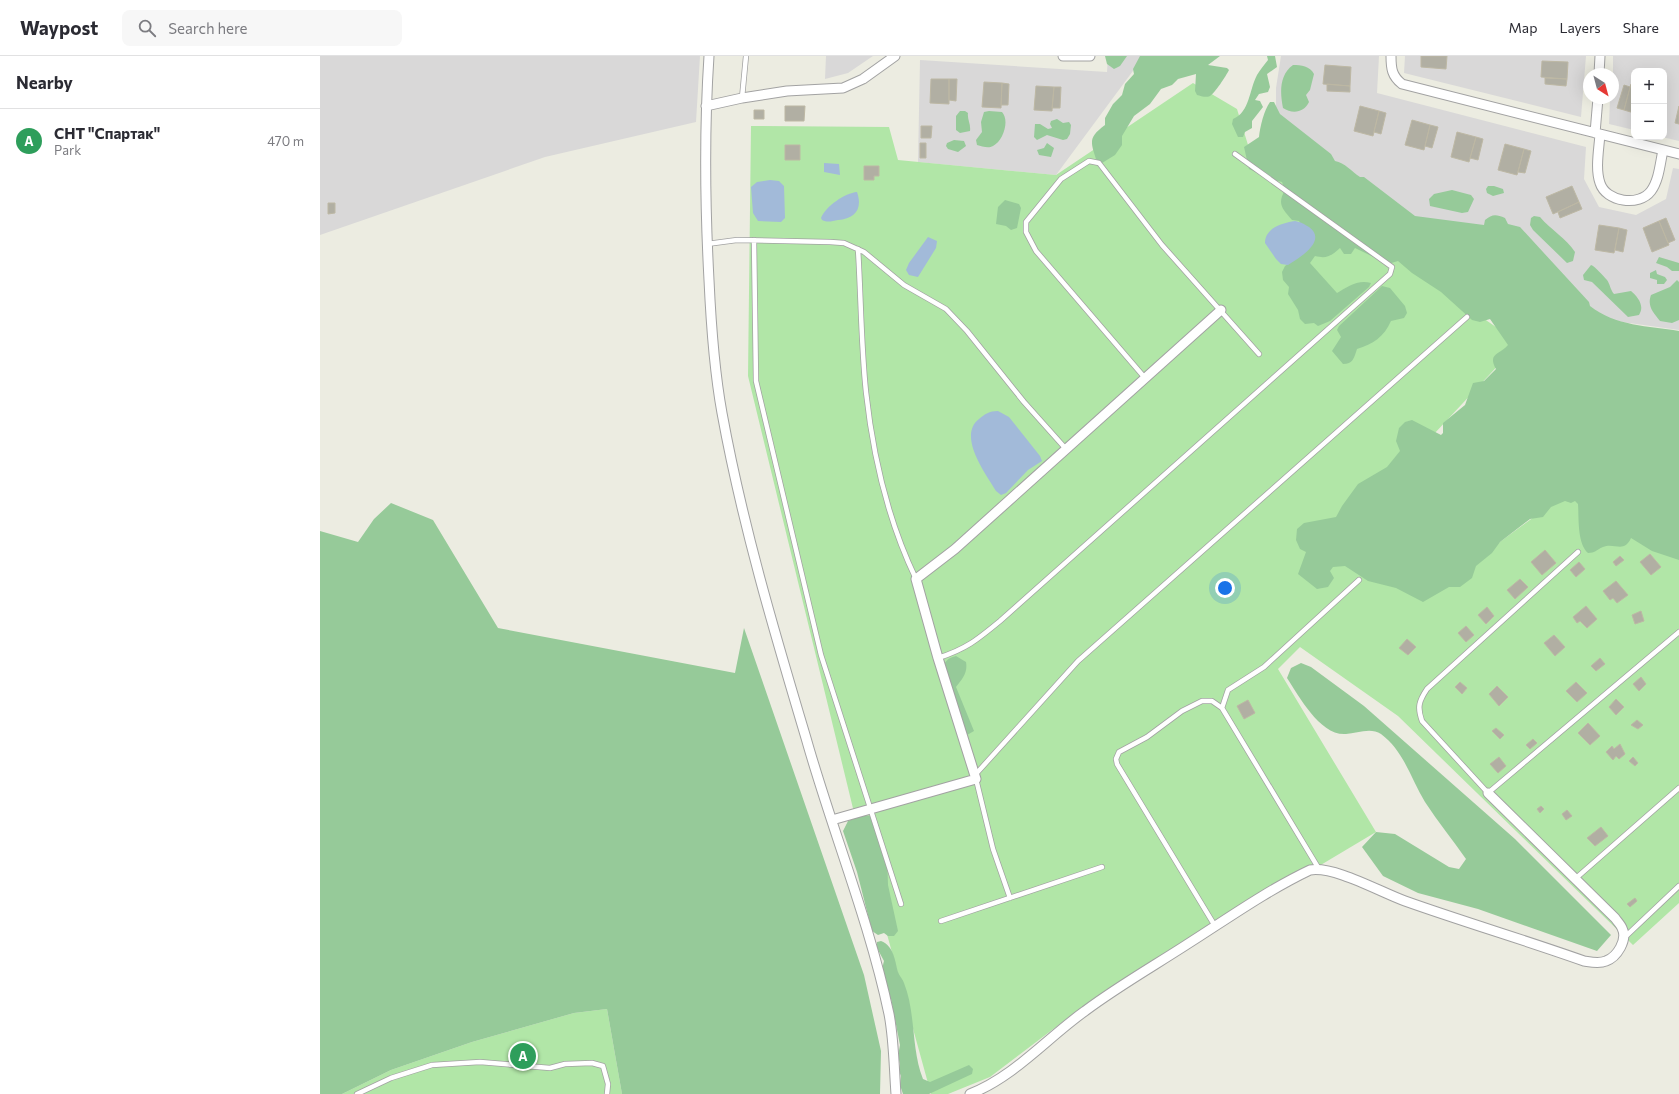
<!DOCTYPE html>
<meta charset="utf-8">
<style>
:root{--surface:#fff;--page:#f7f7f7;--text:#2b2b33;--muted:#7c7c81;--line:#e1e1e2;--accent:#be4608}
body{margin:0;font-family:Commissioner,sans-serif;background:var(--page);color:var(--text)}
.controls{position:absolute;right:12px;top:12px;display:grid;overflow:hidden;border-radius:8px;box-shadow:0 4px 16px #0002}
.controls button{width:36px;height:36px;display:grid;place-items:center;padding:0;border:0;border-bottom:1px solid var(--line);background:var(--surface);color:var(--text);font:20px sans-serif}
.compass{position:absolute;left:1263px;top:12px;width:36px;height:36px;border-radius:50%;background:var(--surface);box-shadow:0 4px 16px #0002;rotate:144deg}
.you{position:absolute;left:905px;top:532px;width:14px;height:14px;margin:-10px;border:3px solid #fff;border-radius:50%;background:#1a73e8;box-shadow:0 0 0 6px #1a73e833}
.badge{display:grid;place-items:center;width:26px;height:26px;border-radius:50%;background:var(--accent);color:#fff;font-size:13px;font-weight:700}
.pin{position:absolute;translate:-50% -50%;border:2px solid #fff;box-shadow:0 1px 4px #0006}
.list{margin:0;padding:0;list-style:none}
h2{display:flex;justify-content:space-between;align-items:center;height:52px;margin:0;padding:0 16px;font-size:17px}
h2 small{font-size:13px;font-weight:400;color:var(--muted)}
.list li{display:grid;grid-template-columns:26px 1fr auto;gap:12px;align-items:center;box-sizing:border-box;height:64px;padding:0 16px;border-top:1px solid var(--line)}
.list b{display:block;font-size:15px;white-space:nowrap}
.list p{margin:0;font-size:13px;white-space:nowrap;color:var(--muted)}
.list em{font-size:13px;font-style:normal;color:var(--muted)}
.icon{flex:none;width:22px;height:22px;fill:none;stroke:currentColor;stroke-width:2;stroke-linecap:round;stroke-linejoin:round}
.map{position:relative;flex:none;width:1359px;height:1038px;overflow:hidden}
header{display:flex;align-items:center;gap:24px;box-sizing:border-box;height:56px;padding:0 20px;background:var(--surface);border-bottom:1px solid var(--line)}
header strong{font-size:19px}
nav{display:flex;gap:22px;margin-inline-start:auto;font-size:14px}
.search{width:280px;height:36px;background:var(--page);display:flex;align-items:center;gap:10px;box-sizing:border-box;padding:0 14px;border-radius:8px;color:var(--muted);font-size:15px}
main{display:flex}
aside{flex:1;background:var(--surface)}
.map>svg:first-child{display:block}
.residential{fill:#d9d8d8}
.grass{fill:#b1e6a7}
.forest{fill:#96ca99}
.water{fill:#a2bad9}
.building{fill:#b1afa3;stroke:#bdb8a4}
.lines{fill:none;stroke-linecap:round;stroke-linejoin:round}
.lane-casing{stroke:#a2a2a2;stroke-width:6}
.street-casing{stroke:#a2a2a2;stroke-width:11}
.lane{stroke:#fff;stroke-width:4.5}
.street{stroke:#fff;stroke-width:9}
</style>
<header>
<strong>Waypost</strong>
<div class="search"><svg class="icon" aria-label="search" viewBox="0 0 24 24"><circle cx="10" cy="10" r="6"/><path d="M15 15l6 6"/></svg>Search here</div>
<nav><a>Map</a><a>Layers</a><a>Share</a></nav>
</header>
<main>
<aside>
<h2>Nearby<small></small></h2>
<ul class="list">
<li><span class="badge" style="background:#2e9e5b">A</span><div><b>СНТ &quot;Спартак&quot;</b><p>Park</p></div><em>470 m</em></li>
</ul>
</aside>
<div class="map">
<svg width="1359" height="1038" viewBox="0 0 1359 1038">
<rect width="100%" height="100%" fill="#ecece1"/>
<path class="residential" d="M 0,0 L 380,0 L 376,66 L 225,101 L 0,179 Z
M 506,0 L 553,0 L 528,17 L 505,23 Z
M 788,0 L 824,0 L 736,119 L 598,106 L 600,4 L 787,16 Z
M 961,0 L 1059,0 L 1057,37 L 1266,91 L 1264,123 L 1279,151 L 1316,159 L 1346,143 L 1353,112 L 1359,113 L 1359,274 L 1295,265 L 1271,254 L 1098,163 L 1026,117 L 956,57 L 956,32 Z
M 1085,0 L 1266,0 L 1261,61 L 1084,17 Z
M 1293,0 L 1359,0 L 1359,85 L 1342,81 L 1344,81 L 1344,15 L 1314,15 L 1314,74 L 1289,68 L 1290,42 L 1293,42 Z"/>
<path class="grass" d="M 873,27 L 917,53 L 932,102 L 1199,287 L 1015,484 L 1109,538 L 1252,433 L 1359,486 L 1359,847 L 1313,889 L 1078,660 L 980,591 L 958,613 L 1056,776 L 761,952 L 670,1021 L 628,1038 L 611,1038 L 538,773 L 428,320 L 431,70 L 569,71 L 578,104 L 736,119 Z
M 287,953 L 302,1038 L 22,1038 L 71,1014 L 152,986 L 254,957 Z"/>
<path class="forest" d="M 785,0 L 807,0 L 800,10 L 794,13 L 787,8 Z
M 820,0 L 900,0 L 888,9 L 907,12 L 909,14 C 906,20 895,37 890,40 C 886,42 881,40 877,39 L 875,35 L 876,18 L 858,23 L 852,29 L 841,33 L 830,48 L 814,60 L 802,80 L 802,89 L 795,99 L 782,107 L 776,103 C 770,85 769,81 785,69 L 785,62 L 793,48 L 802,39 L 805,28 L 814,18 L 813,13 Z
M 947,0 L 955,0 L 957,11 L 947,18 L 950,31 L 948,36 L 939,38 L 935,44 L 940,45 L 943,51 L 932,65 L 932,72 L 925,76 L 923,81 L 918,81 L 912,68 L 913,63 C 930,56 929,34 937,19 C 940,14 944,9 948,4 Z
M 973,9 C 981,9 990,10 994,18 L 990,34 L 986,39 L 989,46 C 984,57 972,58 963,52 C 960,37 959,19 973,9 Z
M 950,46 L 954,46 L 960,58 L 1011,98 L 1015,105 C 1025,107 1031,115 1040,121 L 1044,121 L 1095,160 L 1164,169 L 1165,164 C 1172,158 1176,158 1185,162 L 1188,168 L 1200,171 L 1269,246 L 1270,250 C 1295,270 1329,270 1359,275 L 1359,504 L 1332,495 L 1311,482 C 1304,498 1294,486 1283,491 C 1276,494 1275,497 1268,497 C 1257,487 1259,462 1258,448 L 1255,445 L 1251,447 L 1245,445 L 1231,451 L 1223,461 L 1210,463 L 1180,486 L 1172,497 L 1156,510 L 1152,522 L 1140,531 L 1129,531 L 1103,546 L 1076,532 L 1048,525 L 1025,510 L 1013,511 L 1010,515 L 1014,522 L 1008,531 L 997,533 L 978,518 L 986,496 L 980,493 L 976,484 L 977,473 L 984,467 L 1016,461 L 1022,450 L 1038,428 L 1067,411 L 1080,395 L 1076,385 L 1079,372 L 1085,366 L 1092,364 L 1121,379 L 1123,377 L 1123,367 L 1145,349 L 1153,327 L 1164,325 L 1176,313 C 1167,297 1180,299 1188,289 L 1170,263 L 1160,266 L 1152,264 L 1121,236 L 1092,217 L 1078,205 L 1068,208 L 1035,192 L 1031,198 L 1024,198 L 1020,192 C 1011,200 1007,203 995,200 L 990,207 L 1017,237 C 1027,231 1038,223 1051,227 L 1049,231 L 1010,265 L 998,270 L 994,267 L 985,268 L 980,263 L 978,254 L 968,238 L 969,231 L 963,224 L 962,216 L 965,210 L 977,202 L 983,173 L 979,165 L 972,164 C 962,152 957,148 965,134 L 962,126 L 950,123 L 929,113 L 924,91 L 939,81 C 940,71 944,54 950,46 Z
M 640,55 L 645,55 L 648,57 C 647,63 651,68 650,75 L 640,77 L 636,74 L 636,60 Z
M 669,55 L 682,56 C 690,65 683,85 673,90 C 668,93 662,90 657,89 L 656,84 L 662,76 L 661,66 L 664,56 Z
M 737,63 L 743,67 L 749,66 L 751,69 L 750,78 L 747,83 L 743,84 L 727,79 L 717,84 L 714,81 L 715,68 L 720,68 L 728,73 L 732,72 L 730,68 L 731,65 Z
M 634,84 L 644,85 L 646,90 L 638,96 L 628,93 L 626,90 L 627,87 Z
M 727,87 L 734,92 L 731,101 L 719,99 L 717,94 L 724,92 Z
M 1168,130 L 1174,130 L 1183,133 L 1184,137 L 1173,140 L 1167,137 L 1166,133 Z
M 1132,134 L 1151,139 L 1154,143 L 1148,156 L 1142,157 L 1110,150 L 1109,143 L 1114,138 Z
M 685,144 L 699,148 L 701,152 L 697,172 L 691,174 L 686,170 L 676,168 L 678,151 Z
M 1214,160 L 1220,161 C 1231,174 1246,182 1255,196 L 1253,205 L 1247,207 L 1213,174 L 1210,169 L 1211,162 Z
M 1339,201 L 1359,207 L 1359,215 L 1352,215 L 1347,211 L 1336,207 Z
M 1271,209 C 1275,210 1283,220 1287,224 C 1290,228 1290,233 1294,238 L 1311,235 C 1318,241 1325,250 1319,259 L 1308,261 L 1272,226 L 1264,224 L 1263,219 Z
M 1336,214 L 1337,218 L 1345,221 L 1347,224 L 1344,228 L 1337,228 L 1337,224 L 1330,222 L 1330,217 Z
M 1357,224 L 1359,226 L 1359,264 L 1352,267 L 1340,265 C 1333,256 1327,250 1331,239 L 1350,231 Z
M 1062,230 L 1070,232 L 1085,250 L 1087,257 L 1084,262 L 1071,265 C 1064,281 1053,288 1037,293 C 1034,302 1033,308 1023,308 L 1012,295 L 1021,281 L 1017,274 L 1019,270 Z
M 71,447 L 113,464 L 178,572 L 415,617 L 424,572 L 544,919 L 561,995 L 560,1038 L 302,1038 L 287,953 L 254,957 L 152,986 L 71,1014 L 22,1038 L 0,1038 L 0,475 L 38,486 L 54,463 Z
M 636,600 L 646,606 C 648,617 642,623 636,631 L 654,675 L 647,679 L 623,612 C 625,604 629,602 636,600 Z
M 981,607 L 991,611 L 1044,650 L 1195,783 L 1291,879 L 1277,895 L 1158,853 L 1098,837 L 1063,820 L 1042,791 L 1056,776 L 1075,778 L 1129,811 L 1139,813 L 1146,803 C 1133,784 1118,766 1105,746 C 1091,723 1084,695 1061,678 C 1051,671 1037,677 1026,678 C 1000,680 979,640 967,622 L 971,612 Z
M 540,760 L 555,760 L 567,798 L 568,829 L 578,875 L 574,880 L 568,880 L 564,877 L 558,879 L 552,875 L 537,816 L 523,775 L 528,765 Z
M 561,885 C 574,890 575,905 578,916 C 579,920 583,923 584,927 C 596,957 591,993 603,1023 L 610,1026 L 649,1009 L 653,1013 L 652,1018 L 609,1038 L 583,1038 L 580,1029 L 581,1020 L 579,1015 L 580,1008 L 578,1000 L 580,989 L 571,943 C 563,933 560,918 564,905 L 557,892 L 557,886 Z"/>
<path class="water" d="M 504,107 L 519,108 L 520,119 L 504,116 Z
M 450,124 L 459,125 L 464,130 L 465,162 L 461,166 L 438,165 L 433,157 L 431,131 L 437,126 Z
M 537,136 C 543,153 535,163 518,164 C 512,165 508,167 502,164 L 501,162 C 506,150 525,137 537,136 Z
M 975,165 C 981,166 984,168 989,171 C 1008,185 979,202 968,209 L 961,208 L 956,203 L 945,187 C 945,172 962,167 975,165 Z
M 608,181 L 617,185 L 616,192 L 598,221 L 589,219 L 586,214 L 589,207 Z
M 678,355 L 689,361 L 720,400 L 722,405 L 708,414 L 686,437 L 681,439 L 676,435 C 666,418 637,380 659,363 C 665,358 669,355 678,355 Z"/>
<path class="building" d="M 1101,0 L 1127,0 L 1126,13 L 1101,11 Z
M 1222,5 L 1248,6 L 1247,23 L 1221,21 Z
M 1005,9 L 1031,11 L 1030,30 L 1003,28 Z
M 1225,22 L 1247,23 L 1246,30 L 1225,28 Z
M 611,23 L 629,23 L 629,48 L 610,47 Z
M 629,23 L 637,23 L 636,45 L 629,44 Z
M 664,26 L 682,27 L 681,52 L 662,51 Z
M 682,27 L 689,28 L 688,49 L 681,49 Z
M 1007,28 L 1030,30 L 1030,36 L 1007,35 Z
M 1311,28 L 1314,29 L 1314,57 L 1304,54 Z
M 1304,29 L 1310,31 L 1304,54 L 1297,52 Z
M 716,30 L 734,31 L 732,55 L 714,54 Z
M 734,31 L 741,31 L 740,52 L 732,52 Z
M 465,50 L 485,50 L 484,65 L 465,65 Z
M 1040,50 L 1059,55 L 1053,80 L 1034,75 Z
M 1359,50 L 1359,68 L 1355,67 Z
M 434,54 L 444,54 L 444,63 L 434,63 Z
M 1059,55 L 1066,57 L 1061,78 L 1054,76 Z
M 1092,64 L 1110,69 L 1104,94 L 1085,89 Z
M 1110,69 L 1118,71 L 1112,92 L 1105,90 Z
M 601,70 L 612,70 L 611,82 L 601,82 Z
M 1137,76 L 1156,81 L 1149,106 L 1131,101 Z
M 1156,81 L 1163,83 L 1158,104 L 1150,102 Z
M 600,87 L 606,87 L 606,102 L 600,102 Z
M 1185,88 L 1204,93 L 1197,119 L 1178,114 Z
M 465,89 L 480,89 L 480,104 L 465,104 Z
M 1204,93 L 1211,95 L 1205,117 L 1198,116 Z
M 544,110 L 559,110 L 559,120 L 554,120 L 554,124 L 544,124 Z
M 1252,130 L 1259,146 L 1233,158 L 1226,141 Z
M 1259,146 L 1262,153 L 1240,162 L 1238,156 Z
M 8,147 L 15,147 L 15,157 L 8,158 Z
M 1346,162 L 1355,184 L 1348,187 L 1339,165 Z
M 1339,165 L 1349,189 L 1332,196 L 1323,172 Z
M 1279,169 L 1299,172 L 1294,197 L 1275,194 Z
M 1299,172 L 1307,174 L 1303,196 L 1295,194 Z
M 1225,494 L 1236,507 L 1222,519 L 1211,506 Z
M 1330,498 L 1341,511 L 1331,519 L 1320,506 Z
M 1300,500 L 1304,504 L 1296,510 L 1293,506 Z
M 1259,506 L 1265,513 L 1256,521 L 1250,514 Z
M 1200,523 L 1208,531 L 1195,543 L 1187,534 Z
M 1296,525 L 1308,539 L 1297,547 L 1293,542 L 1290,544 L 1283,535 Z
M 1266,550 L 1277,563 L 1267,572 L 1260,565 L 1257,567 L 1253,561 Z
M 1167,551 L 1174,560 L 1166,568 L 1158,559 Z
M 1321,555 L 1324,565 L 1315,568 L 1312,559 Z
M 1146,570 L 1154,579 L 1146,586 L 1138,577 Z
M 1234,579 L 1245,591 L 1235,600 L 1224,587 Z
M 1087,583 L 1096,591 L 1088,599 L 1079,592 Z
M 1280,602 L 1285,608 L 1276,615 L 1271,610 Z
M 1321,621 L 1326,628 L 1319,635 L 1313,628 Z
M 1140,626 L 1147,632 L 1142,638 L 1135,631 Z
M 1256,626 L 1267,637 L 1257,646 L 1246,635 Z
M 1177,630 L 1188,641 L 1179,650 L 1169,638 Z
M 1296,643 L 1304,651 L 1296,659 L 1289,651 Z
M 928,644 L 935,657 L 924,663 L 917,650 Z
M 1317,664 L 1323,669 L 1318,673 L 1311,669 Z
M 1268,667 L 1280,680 L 1270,689 L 1258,677 Z
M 1176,672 L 1184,679 L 1180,683 L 1172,675 Z
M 1213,683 L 1217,687 L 1210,693 L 1206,689 Z
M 1300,688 L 1305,698 L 1299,703 L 1296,700 L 1293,704 L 1286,696 L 1292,690 L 1294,693 Z
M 1179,701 L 1186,710 L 1178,717 L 1170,708 Z
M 1313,701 L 1318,707 L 1315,710 L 1309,705 Z
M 1221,750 L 1224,753 L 1220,757 L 1217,753 Z
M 1247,754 L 1252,760 L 1246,764 L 1242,758 Z
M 1281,771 L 1288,780 L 1275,790 L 1267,782 Z
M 1315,842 L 1317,845 L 1310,851 L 1307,848 Z"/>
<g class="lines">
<defs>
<path id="lane" d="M 422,42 L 426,0
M 434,184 L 436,325 L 501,599 L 581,848
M 387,188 L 417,184 L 510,186 L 524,187 L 544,196 L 584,229 L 626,253 L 647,275 L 704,346 L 746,393
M 538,193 C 541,241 541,289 546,336 C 553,400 568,465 596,523
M 825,322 L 716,195 L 706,176 L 706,166 L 741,123 L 769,105 L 779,107 L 842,189 L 939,298
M 1258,496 L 1107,633 C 1099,645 1097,651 1102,665 L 1168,737 L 1359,576
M 618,602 C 646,593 657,584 680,565 L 1070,218 L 1072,211 L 915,98
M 902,652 L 908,634 L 944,611 L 1039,524
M 655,719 L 758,605 L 1147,261
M 656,723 L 673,793 L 690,842
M 1255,823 L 1359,732
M 621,865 L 782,811
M 895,870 L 797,708 L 796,703 L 799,696 L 827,681 L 862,655 L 882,645 L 892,645 L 902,652 L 999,813
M 1304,882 L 1359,830
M 37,1038 L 71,1022 L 112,1009 L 160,1006 L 230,1012 L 245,1008 L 272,1007 L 283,1010 L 288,1028 L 287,1038"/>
<path id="street" d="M 389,0 C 384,75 385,149 389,224 C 391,268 394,313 402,357 C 422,467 454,575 486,682 C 512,774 549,864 569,958 C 574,984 574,1012 576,1038
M 743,0 L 770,0
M 1071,0 C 1071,13 1072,20 1082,28 L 1359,98
M 1279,18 L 1280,0
M 386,50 L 422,42 L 467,35 L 523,32 L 543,23 L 575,0
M 1275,77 L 1278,42
M 1280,78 C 1279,93 1275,113 1280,127 C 1286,146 1319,151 1331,135 C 1339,124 1340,108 1343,94
M 512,764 L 656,723 L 618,602 L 596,523 L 635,493 L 901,254
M 650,1038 C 694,1021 727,982 765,955 C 797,931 832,911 866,889 C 907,863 946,835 990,814 C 1015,810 1060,836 1085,845 C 1144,866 1205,884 1264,905 C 1271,906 1279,908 1286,905 C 1297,901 1308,884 1302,872 C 1301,869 1297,865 1295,862 L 1168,737"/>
</defs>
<use href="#lane" class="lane-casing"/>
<use href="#street" class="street-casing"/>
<use href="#lane" class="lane"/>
<use href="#street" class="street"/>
</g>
</svg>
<div class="controls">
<button>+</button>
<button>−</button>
</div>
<svg class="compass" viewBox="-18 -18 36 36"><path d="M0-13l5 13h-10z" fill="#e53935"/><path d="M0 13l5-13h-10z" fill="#7c7c81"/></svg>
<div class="you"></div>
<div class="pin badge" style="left:203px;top:1000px;background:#2e9e5b">A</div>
</div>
</main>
